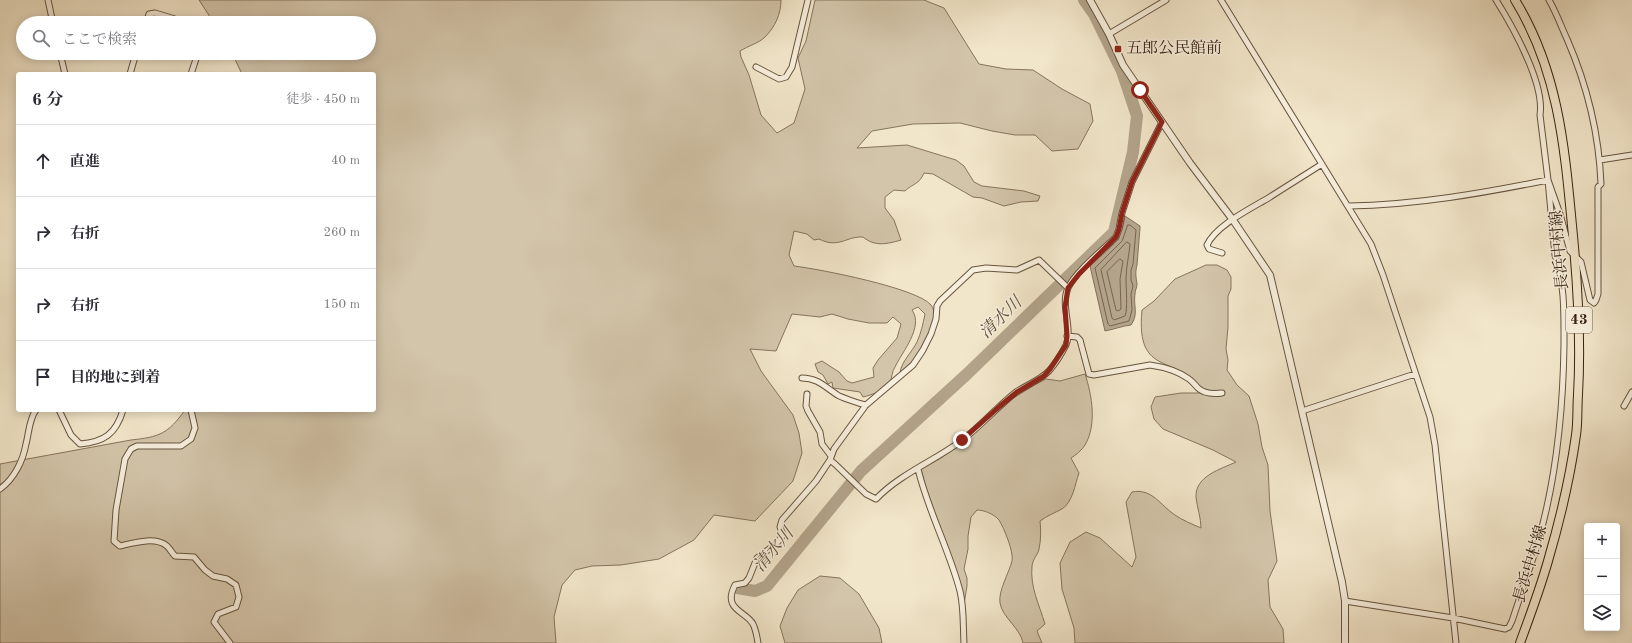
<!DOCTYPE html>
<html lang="ja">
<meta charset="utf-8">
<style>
:root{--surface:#fff;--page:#f7f7f7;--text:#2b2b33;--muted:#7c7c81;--line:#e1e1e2}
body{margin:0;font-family:"Old Standard TT","Noto Serif JP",serif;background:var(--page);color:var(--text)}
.controls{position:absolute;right:12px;bottom:12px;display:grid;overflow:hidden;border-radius:4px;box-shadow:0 2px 10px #0003}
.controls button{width:36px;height:36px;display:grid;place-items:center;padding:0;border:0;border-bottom:1px solid var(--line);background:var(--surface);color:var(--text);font:20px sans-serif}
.stop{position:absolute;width:12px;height:12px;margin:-9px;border:3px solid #8f2418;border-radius:50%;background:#fff}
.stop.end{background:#8f2418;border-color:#fff;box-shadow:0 1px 4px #0008}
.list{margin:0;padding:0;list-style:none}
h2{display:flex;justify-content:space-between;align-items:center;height:52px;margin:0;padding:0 16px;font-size:17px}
h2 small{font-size:13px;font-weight:400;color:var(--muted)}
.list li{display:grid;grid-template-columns:26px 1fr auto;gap:12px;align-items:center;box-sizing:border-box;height:72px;padding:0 16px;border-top:1px solid var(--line)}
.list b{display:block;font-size:15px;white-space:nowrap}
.list em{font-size:13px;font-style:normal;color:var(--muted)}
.icon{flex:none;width:22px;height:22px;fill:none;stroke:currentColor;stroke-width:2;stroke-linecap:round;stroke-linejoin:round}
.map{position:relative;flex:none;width:1632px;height:643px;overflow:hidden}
.search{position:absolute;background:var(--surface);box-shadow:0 2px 10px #0003;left:16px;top:16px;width:360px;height:44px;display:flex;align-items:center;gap:10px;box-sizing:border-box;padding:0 14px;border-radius:22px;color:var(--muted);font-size:15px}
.panel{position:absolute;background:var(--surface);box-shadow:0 2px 10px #0003;left:16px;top:72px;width:360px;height:340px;border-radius:4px}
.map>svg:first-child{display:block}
.green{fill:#d3c5aa;stroke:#86745d}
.water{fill:#b3a48b;stroke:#82705a}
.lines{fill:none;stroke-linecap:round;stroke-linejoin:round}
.shore{stroke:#76644e;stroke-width:1}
.river{stroke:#b3a48b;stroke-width:12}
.minor-casing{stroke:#67543e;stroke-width:7}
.tertiary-casing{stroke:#67543e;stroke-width:8}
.primary-casing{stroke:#392310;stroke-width:10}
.minor{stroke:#f7efdd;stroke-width:5}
.tertiary{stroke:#f7efdd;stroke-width:6}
.primary{stroke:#f2e6ca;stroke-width:8}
.route{stroke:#8f2418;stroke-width:5}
.poi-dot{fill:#8f2418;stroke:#f7efdd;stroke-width:1.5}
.labels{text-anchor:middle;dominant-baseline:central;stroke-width:3;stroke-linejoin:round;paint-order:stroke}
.shield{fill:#f7efdd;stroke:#72604e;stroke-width:1}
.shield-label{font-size:15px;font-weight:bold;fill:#392310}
.poi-label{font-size:16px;fill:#392310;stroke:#f7efdd;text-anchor:start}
.street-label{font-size:16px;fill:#392310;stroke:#f7efdd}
.water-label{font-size:17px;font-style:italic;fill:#64503b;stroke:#f7efdd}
</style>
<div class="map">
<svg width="1632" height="643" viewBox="0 0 1632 643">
<rect width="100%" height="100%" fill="#f2e6ca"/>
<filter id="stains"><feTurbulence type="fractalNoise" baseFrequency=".005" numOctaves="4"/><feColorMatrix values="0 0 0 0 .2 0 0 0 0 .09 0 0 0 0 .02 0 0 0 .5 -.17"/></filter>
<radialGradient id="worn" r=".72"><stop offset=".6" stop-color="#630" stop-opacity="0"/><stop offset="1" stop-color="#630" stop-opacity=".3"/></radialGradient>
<path class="green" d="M 199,0 L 781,0 C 781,14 775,27 765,37 C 759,43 748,46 740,51 L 741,57 L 749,75 L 761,115 L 777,133 L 794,123 L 805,89 L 798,58 L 806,41 L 815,0 L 924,0 L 944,8 L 979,64 L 1006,69 L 1033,70 L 1062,89 L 1090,104 L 1093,121 L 1078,149 L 1052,151 L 1035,135 L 1015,135 L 992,131 L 960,123 L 913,124 L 872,131 L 857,148 L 907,145 L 956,160 L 964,166 L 974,182 L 982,186 L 1024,191 L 1040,196 L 1038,201 L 1021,202 L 1004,206 L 982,198 L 973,197 L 933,174 L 924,173 C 919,185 913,183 905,191 L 894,190 L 885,197 L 885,208 L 894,220 L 901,240 C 887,244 875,247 863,237 C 846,236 839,249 819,239 L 814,240 L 807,234 L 794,231 L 789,255 L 794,266 C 819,269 917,288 931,305 C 941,316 923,348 916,358 C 911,363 905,368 900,373 C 901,362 912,352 917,342 C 921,333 923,324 925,314 L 918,307 L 912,310 C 924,327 902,352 895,367 C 892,371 892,378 890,382 C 885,390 872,395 863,397 L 860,392 L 833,388 L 832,382 L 828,384 L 823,375 L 818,372 L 815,364 L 822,361 L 839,372 L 847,381 L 852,383 L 874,377 L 873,368 L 878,360 L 897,338 L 901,324 L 893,317 L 887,323 L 869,323 L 848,319 L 832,314 L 820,317 L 792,314 L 776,351 L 750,349 L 761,371 L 793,415 L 799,433 L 802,453 L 793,481 L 755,521 L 714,515 L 694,540 L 659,559 L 621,565 L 592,566 L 575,570 L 562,585 L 554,617 L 556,643 L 0,643 L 0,464 L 131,440 C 159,437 168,434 185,410 L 374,410 L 374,74 L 242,74 L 232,53 L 369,53 L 369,23 L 214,23 Z
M 1206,265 L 1217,265 L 1227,270 L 1231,277 L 1231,289 L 1228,296 L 1228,327 L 1226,349 L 1228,360 L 1227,370 L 1237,385 L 1249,396 L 1258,424 L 1262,447 L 1268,465 L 1270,511 L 1277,561 L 1268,580 L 1270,607 L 1283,629 L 1284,643 L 1075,643 L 1074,628 L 1062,589 L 1060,563 L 1070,542 L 1086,532 L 1100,538 L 1132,567 L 1136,557 L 1126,502 L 1132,492 C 1152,488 1160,505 1175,515 C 1182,520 1192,524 1201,528 C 1201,518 1197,507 1196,497 C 1195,476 1221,469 1236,462 L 1213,450 L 1163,429 L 1154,419 L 1151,407 L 1155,397 L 1181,393 L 1202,393 C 1180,351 1135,381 1142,310 L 1154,301 L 1175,279 Z
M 1085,374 C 1092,395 1097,425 1085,445 C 1082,450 1076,455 1071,458 L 1079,473 C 1075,484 1073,502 1062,509 C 1054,513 1047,516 1040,521 C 1041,530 1041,540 1039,549 C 1038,555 1033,558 1032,566 C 1030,587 1039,604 1045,624 L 1037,631 L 1042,643 L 1023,643 C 1021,629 1002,617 1000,603 C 998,591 1009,573 1012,561 C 1014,552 1004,528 999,520 C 994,514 984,510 977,510 L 971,517 L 968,536 L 968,549 L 964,569 L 967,578 L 967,586 L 964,604 L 945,542 L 925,485 L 921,469 L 941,458 L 964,441 L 1012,399 L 1036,384 L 1046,379 L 1060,381 Z
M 820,576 L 840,578 L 859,594 L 879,628 L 882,643 L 785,643 L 780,626 L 787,608 L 798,590 Z"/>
<path class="water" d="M 1125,216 L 1140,226 L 1140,228 L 1137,265 C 1135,273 1136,277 1137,284 C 1137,288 1135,290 1135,294 C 1133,305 1139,314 1131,325 C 1122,326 1115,329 1105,331 L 1090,266 C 1108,249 1121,242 1125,216 Z"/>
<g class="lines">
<path class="shore" d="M 1128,225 L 1130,225 L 1136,230 L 1133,264 L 1131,270 L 1131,280 L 1133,286 L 1131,294 L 1132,310 L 1129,321 L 1110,326 L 1108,324 L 1095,268 L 1122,241 Z
M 1127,242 L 1130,244 C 1129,256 1126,267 1126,279 C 1126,288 1128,309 1125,316 L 1114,320 L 1112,318 L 1101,270 Z
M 1120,259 L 1123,261 L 1120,279 L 1121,309 L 1118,311 L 1116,310 L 1107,272 Z"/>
<path class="river" d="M 737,588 L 755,591 L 767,586 L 861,471 L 967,374 L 1114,232 L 1133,152 L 1137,116 L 1122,71 L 1094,14 L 1084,0"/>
<defs>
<path id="minor" d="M 48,0 L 53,23
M 1221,0 L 1371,244 L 1383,275 L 1430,417 L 1435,445 L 1456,643
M 146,23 L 149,14 L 155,13 L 188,23
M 1109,34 L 1166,0
M 60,53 L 65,74
M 756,67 L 779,79 L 786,77 L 792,67 L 808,0
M 130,74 L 136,53
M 191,74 L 198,53
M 1600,160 L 1632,155
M 1349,206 C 1416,205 1483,193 1548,180 L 1560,214 L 1570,251 L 1581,262 L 1590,300 L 1594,303 L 1596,300 L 1598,294 L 1598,187 L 1601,184 C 1599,133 1587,85 1567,39 C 1561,26 1556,12 1549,0
M 1222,253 L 1209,249 L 1207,245 C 1216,225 1252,208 1270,197 C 1287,186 1305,175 1322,164
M 1067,336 L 1077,337 L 1080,340 L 1089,374 L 1094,375 L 1150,365 C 1164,367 1178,371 1189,379 C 1193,382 1195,385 1198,388 C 1204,394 1214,394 1222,393
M 802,378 C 817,378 824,386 836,394 C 839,397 861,404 866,405
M 807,394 L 806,406 L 808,411 L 820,432 L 822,444 L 831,456
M 1624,406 L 1632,392
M 59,410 L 71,435 L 80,444 C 104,442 116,434 123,410
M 191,410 L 195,428 L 191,439 L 181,446 L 137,446 L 131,449 L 125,459 L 116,510 L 114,541 L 120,546 C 133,543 155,536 167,546 C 170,549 172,553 175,556 L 194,557 L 205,570 L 213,576 L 227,579 L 236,585 L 239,597 L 236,607 L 218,614 L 214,622 L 230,643
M 1302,411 L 1415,374
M 830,460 L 835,464 L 866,494 L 876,499 C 900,474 934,461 961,441 C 981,426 997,407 1016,392 C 1027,385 1040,380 1049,371 C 1055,364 1062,353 1066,345 C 1073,329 1060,305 1068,288 C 1076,271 1103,250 1116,237 L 1119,229 L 1122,213 L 1132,182 L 1162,122
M 918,469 C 928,511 949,549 960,591 C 964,607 963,626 964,643
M 0,489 C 14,479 23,461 26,444 C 29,433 29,419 36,410
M 1345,601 L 1453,618 L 1505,629 L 1509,627 L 1512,621 C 1520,597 1528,573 1536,549 C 1556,483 1563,414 1564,345 C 1564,316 1565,283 1555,255 L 1548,180 L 1540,115 C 1545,84 1513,27 1496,0
M 758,643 C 757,637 756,630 753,624 C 746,611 722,610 735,585 L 745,583 L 749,578 L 757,558 L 777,543 L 783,535 L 780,527 L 782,520 L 816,481 L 830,460 L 834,449 L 866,405 L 913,365 L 923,350 L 931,334 L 936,319 L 937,306 L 940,301 L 973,270 L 986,268 L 1017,270 L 1039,260 L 1068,288"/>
<path id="tertiary" d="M 1090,0 L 1109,34 L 1123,65 L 1140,90 L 1190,163 L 1233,220 L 1270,275 L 1342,582 L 1345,601 L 1345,643"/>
<path id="primary" d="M 1515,0 C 1560,73 1565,153 1573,236 C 1578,289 1581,342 1578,395 C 1577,408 1578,422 1576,435 C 1570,478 1560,520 1548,561 C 1540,589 1530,616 1520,643"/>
</defs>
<use href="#minor" class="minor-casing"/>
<use href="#tertiary" class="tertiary-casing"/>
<use href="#primary" class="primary-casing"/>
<use href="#minor" class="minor"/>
<use href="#tertiary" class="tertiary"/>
<use href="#primary" class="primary"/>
</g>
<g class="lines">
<path class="route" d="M 962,440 L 1000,406 L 1017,392 L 1044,376 L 1050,369 L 1066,345 L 1067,336 L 1065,307 L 1068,288 L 1079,274 L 1116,237 L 1119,229 L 1122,213 L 1132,182 L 1162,122 L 1140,90"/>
</g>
<rect class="poi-dot" x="1114" y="45" width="8" height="8" rx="2"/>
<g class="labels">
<rect class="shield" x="1566" y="307" width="26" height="26" rx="3"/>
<g class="shield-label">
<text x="1579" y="320">43</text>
</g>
<g class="poi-label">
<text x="1126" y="49">五郎公民館前</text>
</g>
<g class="street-label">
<text transform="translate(1560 250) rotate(-95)">長浜中村線</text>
<text transform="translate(1531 564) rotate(-73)">長浜中村線</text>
</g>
<g class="water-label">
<text transform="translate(1001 318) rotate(-44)">清水川</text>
<text transform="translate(774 550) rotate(-50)">清水川</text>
</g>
</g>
<rect width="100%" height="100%" filter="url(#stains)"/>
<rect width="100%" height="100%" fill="url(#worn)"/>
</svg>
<div class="controls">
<button>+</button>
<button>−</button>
<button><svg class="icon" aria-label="layers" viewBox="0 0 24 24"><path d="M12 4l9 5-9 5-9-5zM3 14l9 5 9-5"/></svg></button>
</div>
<div class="stop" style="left:1140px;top:90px"></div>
<div class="stop end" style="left:962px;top:440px"></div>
<div class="search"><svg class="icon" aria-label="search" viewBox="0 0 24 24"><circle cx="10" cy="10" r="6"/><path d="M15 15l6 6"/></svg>ここで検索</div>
<section class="panel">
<h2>6 分<small>徒歩 · 450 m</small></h2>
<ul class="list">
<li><svg class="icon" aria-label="ahead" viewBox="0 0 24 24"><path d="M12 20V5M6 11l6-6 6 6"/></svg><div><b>直進</b></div><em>40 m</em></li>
<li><svg class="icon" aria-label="right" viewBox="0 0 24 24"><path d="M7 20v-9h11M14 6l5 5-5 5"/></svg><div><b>右折</b></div><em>260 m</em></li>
<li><svg class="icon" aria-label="right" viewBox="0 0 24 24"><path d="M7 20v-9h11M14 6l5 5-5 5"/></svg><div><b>右折</b></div><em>150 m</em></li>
<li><svg class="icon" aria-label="arrive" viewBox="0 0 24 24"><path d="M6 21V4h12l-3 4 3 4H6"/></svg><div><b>目的地に到着</b></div></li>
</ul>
</section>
</div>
